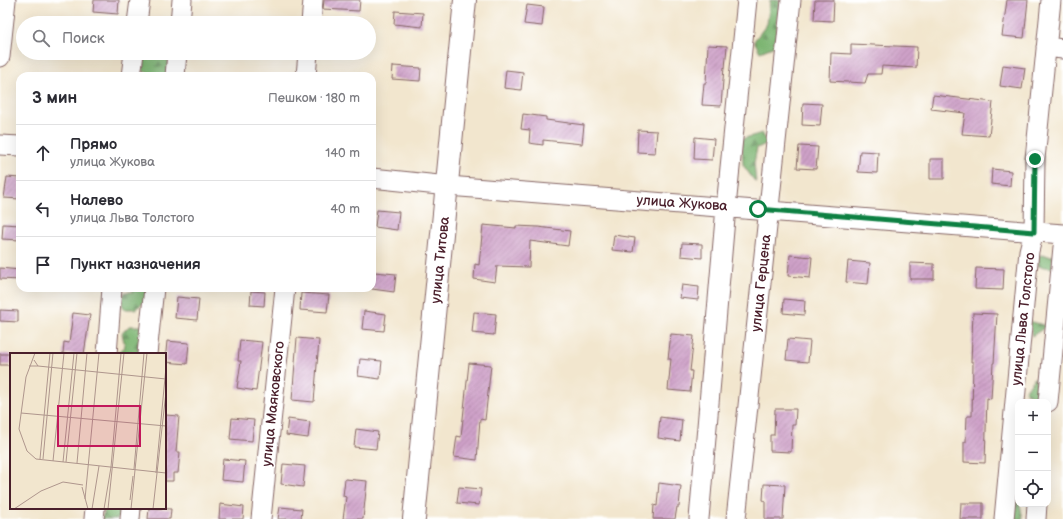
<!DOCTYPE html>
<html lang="ru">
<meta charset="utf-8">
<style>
:root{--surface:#fff;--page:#f2f2f3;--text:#2b2b33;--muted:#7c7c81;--line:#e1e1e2}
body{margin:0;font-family:"Balsamiq Sans",sans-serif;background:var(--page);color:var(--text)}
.controls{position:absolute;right:12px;bottom:12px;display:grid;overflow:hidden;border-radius:8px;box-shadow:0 4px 16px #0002}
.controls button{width:36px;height:36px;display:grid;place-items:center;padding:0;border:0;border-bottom:1px solid var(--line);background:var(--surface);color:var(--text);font:20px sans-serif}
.stop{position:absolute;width:12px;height:12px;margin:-9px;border:3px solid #0b8043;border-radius:50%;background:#fff}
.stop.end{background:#0b8043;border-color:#fff;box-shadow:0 1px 4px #0008}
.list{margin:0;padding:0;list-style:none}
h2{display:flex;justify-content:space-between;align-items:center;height:52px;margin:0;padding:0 16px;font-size:17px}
h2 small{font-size:13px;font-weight:400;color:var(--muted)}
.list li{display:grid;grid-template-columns:26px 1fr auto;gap:12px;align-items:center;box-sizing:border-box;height:56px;padding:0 16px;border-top:1px solid var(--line)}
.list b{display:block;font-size:15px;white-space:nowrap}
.list p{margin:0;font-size:13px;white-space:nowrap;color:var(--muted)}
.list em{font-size:13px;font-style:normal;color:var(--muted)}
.icon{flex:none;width:22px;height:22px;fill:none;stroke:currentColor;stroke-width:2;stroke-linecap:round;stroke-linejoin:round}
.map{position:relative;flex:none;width:1063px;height:519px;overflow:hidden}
.search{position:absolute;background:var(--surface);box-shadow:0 4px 16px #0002;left:16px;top:16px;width:360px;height:44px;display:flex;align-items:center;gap:10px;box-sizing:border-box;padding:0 14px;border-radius:22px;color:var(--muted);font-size:15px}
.panel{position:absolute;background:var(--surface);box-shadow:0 4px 16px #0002;left:16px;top:72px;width:360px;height:220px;border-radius:12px}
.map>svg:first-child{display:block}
.forest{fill:url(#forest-firs);stroke:#646a4e}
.building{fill:url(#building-hatch)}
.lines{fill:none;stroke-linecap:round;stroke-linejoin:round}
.minor-casing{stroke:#856564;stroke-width:21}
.major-casing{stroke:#856564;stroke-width:24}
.minor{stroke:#fff;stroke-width:19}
.major{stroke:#fff;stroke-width:22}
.route{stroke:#0b8043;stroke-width:5}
.labels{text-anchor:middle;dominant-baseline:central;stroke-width:3;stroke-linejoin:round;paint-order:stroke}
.street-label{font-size:14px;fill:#4a1f2b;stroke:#fff}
.inset-road{fill:none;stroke:#af968d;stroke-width:1}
.view{fill:#c2185b;fill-opacity:0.15;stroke:#c2185b;stroke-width:2}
.inset-edge{fill:none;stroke:#4a1f2b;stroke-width:2}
</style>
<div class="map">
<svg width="1063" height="519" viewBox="0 0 1063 519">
<defs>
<pattern id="forest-firs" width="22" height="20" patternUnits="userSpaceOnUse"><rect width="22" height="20" fill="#7db572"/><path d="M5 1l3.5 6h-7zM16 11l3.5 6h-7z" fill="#68935e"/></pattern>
<pattern id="building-hatch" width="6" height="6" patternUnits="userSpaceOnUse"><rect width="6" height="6" fill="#cfa2c9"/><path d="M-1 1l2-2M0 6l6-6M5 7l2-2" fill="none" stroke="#aa83a3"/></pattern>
</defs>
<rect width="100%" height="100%" fill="#fff"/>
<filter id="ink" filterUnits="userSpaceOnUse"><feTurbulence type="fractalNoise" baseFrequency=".025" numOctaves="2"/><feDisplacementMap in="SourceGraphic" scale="8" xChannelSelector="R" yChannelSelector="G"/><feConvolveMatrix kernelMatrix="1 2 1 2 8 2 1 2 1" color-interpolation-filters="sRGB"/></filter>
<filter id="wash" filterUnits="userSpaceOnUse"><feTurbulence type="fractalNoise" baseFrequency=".012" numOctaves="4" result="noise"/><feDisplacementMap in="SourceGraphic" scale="16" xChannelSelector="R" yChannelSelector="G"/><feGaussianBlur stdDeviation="0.9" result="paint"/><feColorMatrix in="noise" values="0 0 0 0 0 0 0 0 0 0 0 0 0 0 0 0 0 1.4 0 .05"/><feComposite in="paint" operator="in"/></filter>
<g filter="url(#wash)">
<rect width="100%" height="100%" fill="#f2e6ce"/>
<path class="forest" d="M 770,0 L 780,0 L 775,46 L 760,52 L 754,41 L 767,24 Z
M 146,53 L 169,53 L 167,76 L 155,76 L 143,71 Z
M 762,133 L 768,143 L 757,148 L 754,163 L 756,183 L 743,165 L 742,139 Z
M 1039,255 L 1053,256 L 1052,268 L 1038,266 Z
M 132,288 L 147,288 L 145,302 L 135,309 L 124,309 L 121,300 L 125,292 L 133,292 Z
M 1029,321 L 1047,326 L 1032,336 Z
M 129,326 L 143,326 L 140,354 L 116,354 L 125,347 L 122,333 Z
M 1035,377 L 1039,402 L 1025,391 Z
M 1018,494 L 1018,504 L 1020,504 L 1023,519 L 1008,519 L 1009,502 Z
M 106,508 L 125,508 L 125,510 L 117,519 L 101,519 Z"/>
<g id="blocks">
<path class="building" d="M 94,0 L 119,0 L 118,14 L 93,12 Z
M 324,0 L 360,0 L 359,11 L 323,9 Z
M 815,0 L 834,0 L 833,21 L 814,20 Z
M 1007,0 L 1028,0 L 1024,38 L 1002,36 Z
M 527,5 L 544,7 L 542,26 L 524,24 Z
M 395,11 L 423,13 L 422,27 L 394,24 Z
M 851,44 L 917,47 L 916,68 L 882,66 L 881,74 L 868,74 L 865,83 L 830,81 L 831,53 L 851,54 Z
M 708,45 L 727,46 L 725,68 L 724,67 L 721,106 L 702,105 L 704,83 L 706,83 Z
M 1003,65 L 1025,68 L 1022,89 L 1000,86 Z
M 393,66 L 421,68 L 420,81 L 392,79 Z
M 506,70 L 523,72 L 521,90 L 504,88 Z
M 933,95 L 993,102 L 989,136 L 962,134 L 965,113 L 931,109 Z
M 803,103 L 822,104 L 820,126 L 802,125 Z
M 523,114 L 546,117 L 546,120 L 584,125 L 582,144 L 543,140 L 543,145 L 529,143 L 530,130 L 521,129 Z
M 638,130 L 657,131 L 655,153 L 637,152 Z
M 695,137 L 714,139 L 712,160 L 694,159 Z
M 799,146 L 818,147 L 816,169 L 797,168 Z
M 860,151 L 878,152 L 877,173 L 858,172 Z
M 930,159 L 944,159 L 944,179 L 930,179 Z
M 992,169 L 1011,171 L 1010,186 L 991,184 Z
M 7,177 L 20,178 L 20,199 L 4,198 Z
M 377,210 L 399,212 L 397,230 L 375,227 Z
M 3,224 L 20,225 L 20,240 L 2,239 Z
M 483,225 L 516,228 L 516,226 L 538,227 L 570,231 L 568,246 L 530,241 L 529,267 L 497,266 L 495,282 L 474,279 L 475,264 L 479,265 Z
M 614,235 L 635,238 L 633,252 L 612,250 Z
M 682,243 L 702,244 L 702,258 L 681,256 Z
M 790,255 L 812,257 L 810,278 L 788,276 Z
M 848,261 L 870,263 L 868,284 L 846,282 Z
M 910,263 L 934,264 L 934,279 L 910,279 Z
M 0,268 L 20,270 L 20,280 L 0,279 Z
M 976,268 L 1004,269 L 1003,290 L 975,289 Z
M 374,272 L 396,274 L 394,292 L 372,289 Z
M 682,285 L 699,287 L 698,300 L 680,298 Z
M 251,291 L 265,292 L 264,306 L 250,305 Z
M 301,293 L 329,295 L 327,312 L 300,310 Z
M 177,297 L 199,299 L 197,320 L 175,318 Z
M 784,299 L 805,301 L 804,315 L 783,313 Z
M 0,310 L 18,311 L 18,322 L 0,321 Z
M 364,311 L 386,314 L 384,331 L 362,329 Z
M 474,312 L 496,314 L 494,335 L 472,333 Z
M 73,313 L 90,315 L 84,354 L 63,354 L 64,342 L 69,343 Z
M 973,313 L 997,314 L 994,363 L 993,363 L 991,399 L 987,398 L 985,463 L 964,462 L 964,442 L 966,442 L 967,416 L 972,416 L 973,362 L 971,362 Z
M 671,334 L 694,336 L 690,371 L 692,371 L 690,392 L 668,390 L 671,359 L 668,359 Z
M 297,338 L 319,340 L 314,402 L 292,400 Z
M 788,339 L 810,341 L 808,362 L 786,360 Z
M 240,340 L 262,342 L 256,391 L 237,388 L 241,361 L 238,361 Z
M 167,341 L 189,343 L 187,364 L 165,362 Z
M 0,354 L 11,354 L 11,365 L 0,365 Z
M 360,359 L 382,361 L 380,379 L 358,376 Z
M 469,363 L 491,365 L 485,420 L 480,419 L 477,460 L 454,457 L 457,436 L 461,437 Z
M 775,409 L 796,409 L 795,425 L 792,425 L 791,452 L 770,451 L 770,435 L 774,435 Z
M 165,415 L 179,416 L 176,452 L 180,452 L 178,473 L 173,473 L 173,481 L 165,481 Z
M 660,417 L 682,420 L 680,441 L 658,438 Z
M 232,418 L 254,420 L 252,441 L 230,439 Z
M 288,419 L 310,422 L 308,438 L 286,435 Z
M 356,429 L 378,432 L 376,449 L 354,447 Z
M 223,459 L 245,461 L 243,482 L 221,480 Z
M 283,464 L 305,466 L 303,487 L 281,484 Z
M 345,479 L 367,481 L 363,519 L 343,519 L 346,497 L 343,496 Z
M 659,483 L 681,486 L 679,507 L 677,507 L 675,519 L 653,519 L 654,505 L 657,506 Z
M 764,484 L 785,485 L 783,519 L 765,519 L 765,501 L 763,500 Z
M 459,487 L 481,489 L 479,505 L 457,503 Z
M 961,503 L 983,503 L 983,519 L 960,519 Z
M 220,504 L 244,507 L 243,519 L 219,519 Z
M 280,507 L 302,509 L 301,519 L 278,519 Z
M 149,508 L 171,509 L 170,519 L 148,519 Z"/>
</g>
</g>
<g filter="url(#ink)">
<use href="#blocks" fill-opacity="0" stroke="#856564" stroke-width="1"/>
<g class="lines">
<defs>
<path id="minor" d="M 137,23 L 140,0
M 180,23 L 182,0
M 311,23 L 313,0
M 1046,47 L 1063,49
M 0,57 L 6,0
M 131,76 L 134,53
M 175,76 L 177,53
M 306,76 L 308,53
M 0,145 L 20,146
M 372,178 L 448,186 L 1063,234
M 107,354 L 112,288
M 147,354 L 154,288
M 1048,402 L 1063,247
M 94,519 L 95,508
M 130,519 L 131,508
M 261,519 L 285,288
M 699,519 L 726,207 L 747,0
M 736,519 L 791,0
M 1004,519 L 1029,251 L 1034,231 L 1035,159 L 1051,0
M 1036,519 L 1037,504"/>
<path id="major" d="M 414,519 L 465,0"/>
</defs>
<use href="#minor" class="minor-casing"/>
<use href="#major" class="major-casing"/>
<use href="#minor" class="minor"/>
<use href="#major" class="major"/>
</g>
</g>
<g class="lines" filter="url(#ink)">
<path class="route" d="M 758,209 L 1034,232 L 1035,159"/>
</g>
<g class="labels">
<g class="street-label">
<text transform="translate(682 203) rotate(4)">улица Жукова</text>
<text transform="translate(440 260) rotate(-84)">улица Титова</text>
<text transform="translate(761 283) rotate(-84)">улица Герцена</text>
<text transform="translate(1023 319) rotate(-84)">улица Льва Толстого</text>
<text transform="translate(273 404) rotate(-84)">улица Маяковского</text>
</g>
</g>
<g transform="translate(10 353)">
<rect width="156" height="156" fill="#f2e6ce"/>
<path class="inset-road" d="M 25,0 L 16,24 L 9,76 L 17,98 L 26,106 L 156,120M 19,13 L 28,13 L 24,7M 28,13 L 156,26M 11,60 L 156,73M 30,106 L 40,0M 33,106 L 43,0M 43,108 L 54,0M 53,109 L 64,0M 56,109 L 67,0M 67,110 L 77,0M 124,116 L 134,0M 146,120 L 156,14M 72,134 L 78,156M 75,146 L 89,0M 120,147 L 123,123M 4,156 L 31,138 L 53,129 L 73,132M 82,156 L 89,113M 94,156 L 101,114 L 111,0M 98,156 L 114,0M 121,156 L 137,0M 143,156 L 156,39"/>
<path class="view" d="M 48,53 L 130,53 L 130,93 L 48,93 Z"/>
<rect width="156" height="156" class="inset-edge"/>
</g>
</svg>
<div class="controls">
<button>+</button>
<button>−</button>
<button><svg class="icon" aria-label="locate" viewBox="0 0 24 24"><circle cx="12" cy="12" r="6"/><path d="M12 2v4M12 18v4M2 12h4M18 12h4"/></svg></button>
</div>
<div class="stop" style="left:758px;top:209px"></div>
<div class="stop end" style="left:1035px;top:159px"></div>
<div class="search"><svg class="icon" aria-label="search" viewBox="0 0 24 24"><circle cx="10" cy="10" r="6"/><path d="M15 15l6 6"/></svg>Поиск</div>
<section class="panel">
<h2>3 мин<small>Пешком · 180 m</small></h2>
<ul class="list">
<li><svg class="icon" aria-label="ahead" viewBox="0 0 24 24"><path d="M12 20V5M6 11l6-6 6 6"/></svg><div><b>Прямо</b><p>улица Жукова</p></div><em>140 m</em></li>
<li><svg class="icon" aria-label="left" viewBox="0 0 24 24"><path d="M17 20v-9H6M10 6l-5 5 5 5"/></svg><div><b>Налево</b><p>улица Льва Толстого</p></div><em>40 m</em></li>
<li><svg class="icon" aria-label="arrive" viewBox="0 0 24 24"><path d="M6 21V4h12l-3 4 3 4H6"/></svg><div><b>Пункт назначения</b></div></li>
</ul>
</section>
</div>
